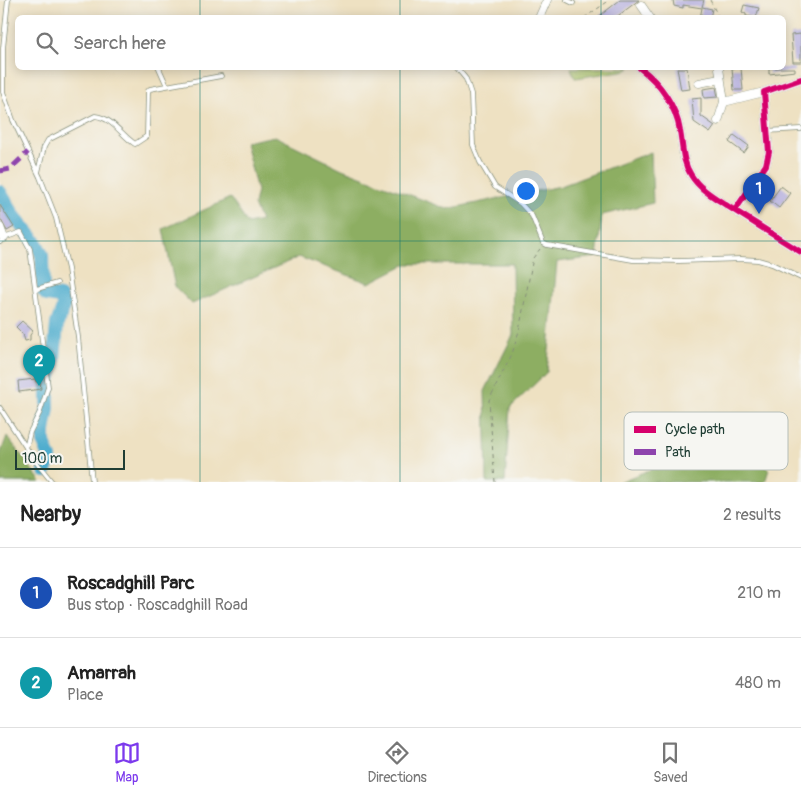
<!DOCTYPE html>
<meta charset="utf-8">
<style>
:root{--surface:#fff;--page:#f2f2f2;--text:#222;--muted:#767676;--line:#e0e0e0;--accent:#7c3aed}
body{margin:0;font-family:Pangolin,sans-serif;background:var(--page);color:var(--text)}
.scale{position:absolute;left:15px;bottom:12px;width:110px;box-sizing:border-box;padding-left:5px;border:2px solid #1f3d34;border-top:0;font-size:14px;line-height:18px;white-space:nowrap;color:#1f3d34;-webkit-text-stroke:4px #f6f6f2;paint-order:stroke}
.you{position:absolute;left:525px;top:190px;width:18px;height:18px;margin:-12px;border:4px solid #fff;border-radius:50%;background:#1a73e8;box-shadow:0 0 0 8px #1a73e833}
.badge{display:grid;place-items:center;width:32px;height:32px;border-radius:50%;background:var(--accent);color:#fff;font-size:16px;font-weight:700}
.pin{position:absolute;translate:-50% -41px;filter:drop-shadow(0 1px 2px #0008)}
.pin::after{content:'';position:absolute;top:26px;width:18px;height:15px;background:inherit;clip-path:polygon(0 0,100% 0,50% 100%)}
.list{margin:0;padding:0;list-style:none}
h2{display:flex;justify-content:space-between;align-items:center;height:65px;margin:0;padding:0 20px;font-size:21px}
h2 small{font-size:16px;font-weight:400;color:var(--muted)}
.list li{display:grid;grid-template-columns:32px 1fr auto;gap:15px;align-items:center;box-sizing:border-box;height:90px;padding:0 20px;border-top:1px solid var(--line)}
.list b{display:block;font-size:19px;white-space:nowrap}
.list p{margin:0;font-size:16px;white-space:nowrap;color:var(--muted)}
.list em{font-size:16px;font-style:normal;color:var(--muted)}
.icon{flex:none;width:28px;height:28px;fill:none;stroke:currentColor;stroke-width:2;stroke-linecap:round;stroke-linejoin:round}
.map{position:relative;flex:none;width:801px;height:482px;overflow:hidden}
.search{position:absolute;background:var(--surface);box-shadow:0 2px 12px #0003;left:15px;right:15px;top:15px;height:55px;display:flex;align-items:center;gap:12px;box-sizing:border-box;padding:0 18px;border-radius:8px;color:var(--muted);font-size:19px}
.sheet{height:245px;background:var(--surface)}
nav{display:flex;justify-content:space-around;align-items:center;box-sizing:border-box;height:70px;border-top:1px solid var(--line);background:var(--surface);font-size:14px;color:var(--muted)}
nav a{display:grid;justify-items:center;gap:2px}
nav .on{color:var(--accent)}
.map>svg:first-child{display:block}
.green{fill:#b2ca70;stroke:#688452}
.forest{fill:#8dae62;stroke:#56764b}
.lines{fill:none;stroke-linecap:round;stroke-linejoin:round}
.river{stroke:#4fadce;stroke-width:14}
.building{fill:#b7b1de}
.lane-casing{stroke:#868f7b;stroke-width:5.5}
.street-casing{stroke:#868f7b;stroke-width:9}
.path{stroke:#868f7b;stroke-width:1;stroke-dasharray:4 4;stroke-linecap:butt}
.lane{stroke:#fff;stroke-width:4}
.street{stroke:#fff;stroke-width:8}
.quiet{stroke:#8e44ad;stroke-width:5;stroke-dasharray:10 5;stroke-linecap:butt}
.cycleway-casing{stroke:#f6f6f2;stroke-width:9}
.cycleway{stroke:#d6006c;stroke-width:6}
.grid{fill:none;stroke:#0f766e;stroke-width:1;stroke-opacity:0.55}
.key{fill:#f6f6f2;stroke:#b6beb9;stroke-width:1}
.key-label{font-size:14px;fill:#1f3d34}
</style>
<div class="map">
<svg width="801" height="482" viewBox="0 0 801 482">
<rect width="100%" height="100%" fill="#f6f6f2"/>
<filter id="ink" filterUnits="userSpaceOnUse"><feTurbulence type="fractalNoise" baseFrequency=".02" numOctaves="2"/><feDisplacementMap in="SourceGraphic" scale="10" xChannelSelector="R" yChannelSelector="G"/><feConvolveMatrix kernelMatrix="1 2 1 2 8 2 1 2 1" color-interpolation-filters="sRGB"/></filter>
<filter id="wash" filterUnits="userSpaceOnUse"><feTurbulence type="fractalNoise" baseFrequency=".0096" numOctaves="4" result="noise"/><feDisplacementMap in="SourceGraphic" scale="20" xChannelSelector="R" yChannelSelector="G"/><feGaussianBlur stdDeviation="1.12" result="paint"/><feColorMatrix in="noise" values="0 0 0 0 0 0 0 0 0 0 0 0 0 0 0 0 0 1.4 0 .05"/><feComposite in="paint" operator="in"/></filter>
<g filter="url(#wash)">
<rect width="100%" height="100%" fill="#eee1c2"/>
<path class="green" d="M 571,68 L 630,68 L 627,70 L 575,78 Z"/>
<path class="forest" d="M 275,136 L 342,169 L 447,209 L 561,186 L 651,152 L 653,203 L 602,215 L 597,257 L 557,262 L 547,372 L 510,408 L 505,482 L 487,482 L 485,391 L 513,335 L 512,264 L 406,264 L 369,283 L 299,257 L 192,304 L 175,287 L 163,229 L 230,198 L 248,224 L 261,221 L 254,205 L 257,191 L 245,142 Z
M 739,434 L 755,460 L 769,469 L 765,482 L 619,482 Z
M 7,436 L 41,482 L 0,482 L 0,455 Z"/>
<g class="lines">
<path class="river" d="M 0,192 L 15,217 L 35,241 L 42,255 L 43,291 L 47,295 L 60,297 L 64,305 L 57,324 L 54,360 L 48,384 L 48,408 L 44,431 L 44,443 L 50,458 L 45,471"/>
</g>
<g id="blocks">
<path class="building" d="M 620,0 L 639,0 L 615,18 L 597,18 Z
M 673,0 L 704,0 L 702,7 L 712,9 L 710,18 L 700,18 L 702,8 L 683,5 L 683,8 L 674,6 Z
M 744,5 L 759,8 L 756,18 L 746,16 L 746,14 L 742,12 Z
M 801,34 L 801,62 L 793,62 L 791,35 Z
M 677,68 L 687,68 L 690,89 L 681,90 Z
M 732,68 L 741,68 L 743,90 L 734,90 Z
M 769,68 L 795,68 L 795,71 L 769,74 Z
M 716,87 L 718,97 L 704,98 L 703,89 Z
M 701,98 L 701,116 L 715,126 L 710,133 L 694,122 L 692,99 Z
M 734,135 L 749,146 L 744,153 L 729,142 Z
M 781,186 L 790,193 L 779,208 L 770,201 Z
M 0,205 L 14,227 L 7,231 L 0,218 Z
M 22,321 L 33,331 L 30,335 L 30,340 L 25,341 L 23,334 L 16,327 Z
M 35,379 L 36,382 L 40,381 L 41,389 L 19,392 L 18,381 Z"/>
</g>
</g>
<g filter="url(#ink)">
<use href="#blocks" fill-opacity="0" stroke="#868f7b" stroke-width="1"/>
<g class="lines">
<defs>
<path id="lane" d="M 8,0 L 3,48 L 3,92 L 13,120 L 40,177 L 56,218 L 68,269 L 78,337 L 92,482
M 567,0 L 573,3
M 159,68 L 167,86
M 457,68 L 466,79 L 471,94 L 473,145 L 480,162 L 495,187 L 520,203 L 532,216 L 543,243 L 547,245 L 633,260 L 679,261 L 741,259 L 758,260 L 772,264 L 801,278
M 767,131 L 801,129
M 38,172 L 44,147 L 48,140 L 95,116 C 113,118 121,135 135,144 L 147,136 L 148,91 L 150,89 L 221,76
M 0,242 L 4,238 L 21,232 L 30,249 L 35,287 L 37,289 L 57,283
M 0,408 L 33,458 L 52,482
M 26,448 L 30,432 L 40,412 L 48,387 L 35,287"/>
<path id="street" d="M 641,5 L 650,18
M 539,18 L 547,0
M 640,68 C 660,83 676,106 680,131 C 683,147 682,161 691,175 C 700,190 716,198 729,207 C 753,222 777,237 801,252
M 719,68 L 724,102
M 699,83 L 720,79
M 718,121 L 724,102 L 764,92
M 735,210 L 766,165 L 769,152 L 764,92 L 801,79
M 0,227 L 4,238"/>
</defs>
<use href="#lane" class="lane-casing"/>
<use href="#street" class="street-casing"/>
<path class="path" d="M 710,0 L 719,18
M 584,18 L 610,0
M 495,482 L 489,400 L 512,354 L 519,331 L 533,258 L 540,249"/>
<use href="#lane" class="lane"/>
<use href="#street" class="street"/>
<path class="quiet" d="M 0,171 L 10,169 L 28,152"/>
<defs>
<path id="cycleway" d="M 640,68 C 660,83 676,106 680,131 C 683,147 682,161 691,175 C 700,190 716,198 729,207 C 753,222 777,237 801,252
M 735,210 L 766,165 L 769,152 L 764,92 L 801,79"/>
</defs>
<use href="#cycleway" class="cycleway-casing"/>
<use href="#cycleway" class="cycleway"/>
</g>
</g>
<path class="grid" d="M 200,0 L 200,18M 400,0 L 400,18M 601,0 L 601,18M 200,68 L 200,482M 400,68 L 400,482M 601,68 L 601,482M 0,241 L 801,241"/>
<rect x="624" y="412" width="164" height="58" rx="8" class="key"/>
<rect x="634" y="426" width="22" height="7" fill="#d6006c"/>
<rect x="634" y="449" width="22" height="6" fill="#8e44ad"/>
<g class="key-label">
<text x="665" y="434">Cycle path</text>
<text x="665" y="457">Path</text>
</g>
</svg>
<div class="scale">100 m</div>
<div class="you"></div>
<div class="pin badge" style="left:759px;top:214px;background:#1a4fb4">1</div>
<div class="pin badge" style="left:39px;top:386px;background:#0f9aa8">2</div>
<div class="search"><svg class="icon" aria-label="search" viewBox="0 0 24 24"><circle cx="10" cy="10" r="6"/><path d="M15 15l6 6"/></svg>Search here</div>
</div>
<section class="sheet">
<h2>Nearby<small>2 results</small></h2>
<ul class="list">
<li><span class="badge" style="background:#1a4fb4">1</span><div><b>Roscadghill Parc</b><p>Bus stop · Roscadghill Road</p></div><em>210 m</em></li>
<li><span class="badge" style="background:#0f9aa8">2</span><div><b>Amarrah</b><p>Place</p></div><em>480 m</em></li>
</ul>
</section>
<nav>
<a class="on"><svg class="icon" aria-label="map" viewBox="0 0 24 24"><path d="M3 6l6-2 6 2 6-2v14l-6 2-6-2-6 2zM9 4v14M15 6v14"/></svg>Map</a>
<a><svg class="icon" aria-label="directions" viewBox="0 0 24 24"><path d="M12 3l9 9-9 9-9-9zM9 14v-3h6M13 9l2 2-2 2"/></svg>Directions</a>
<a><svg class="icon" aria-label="saved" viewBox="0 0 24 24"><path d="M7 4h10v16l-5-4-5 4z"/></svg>Saved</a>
</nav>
